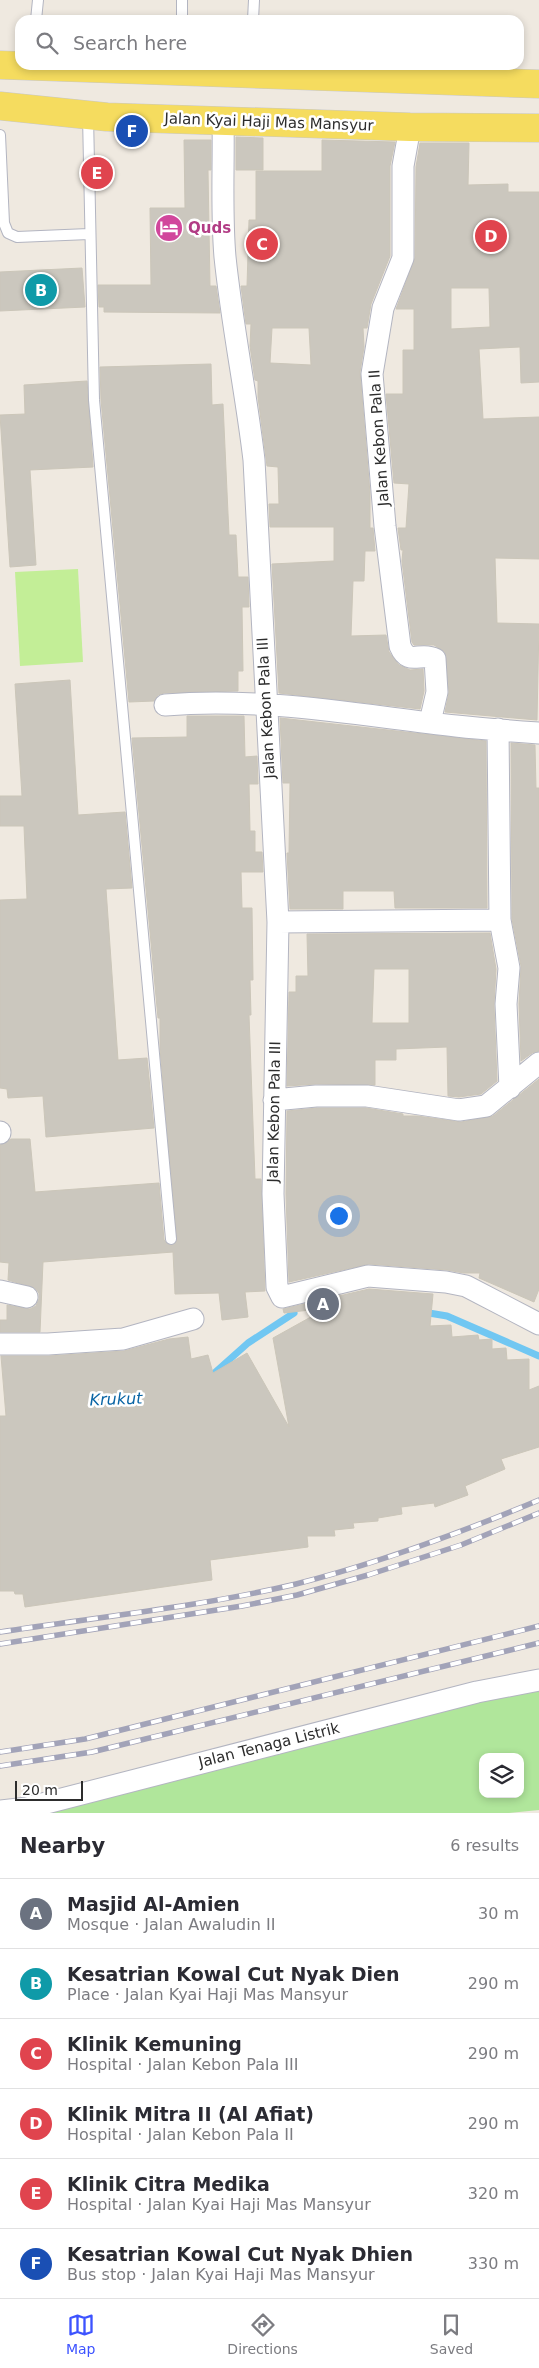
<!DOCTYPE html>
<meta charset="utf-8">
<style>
:root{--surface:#fff;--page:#f2f2f3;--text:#2b2b33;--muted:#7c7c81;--line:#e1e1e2;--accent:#3d53ff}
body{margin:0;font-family:"DejaVu Sans",sans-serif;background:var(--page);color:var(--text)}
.controls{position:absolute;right:15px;bottom:15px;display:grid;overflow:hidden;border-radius:10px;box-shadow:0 2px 8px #0003}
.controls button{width:45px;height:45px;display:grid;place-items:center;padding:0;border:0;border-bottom:1px solid var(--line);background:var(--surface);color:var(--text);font:25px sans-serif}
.scale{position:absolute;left:15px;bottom:12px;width:68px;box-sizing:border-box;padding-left:5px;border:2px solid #2d2d2d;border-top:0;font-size:14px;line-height:18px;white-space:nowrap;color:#2d2d2d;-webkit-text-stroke:4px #fff;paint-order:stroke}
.you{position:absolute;left:338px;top:1215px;width:18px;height:18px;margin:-12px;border:4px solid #fff;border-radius:50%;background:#1a73e8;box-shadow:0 0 0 8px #1a73e833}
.badge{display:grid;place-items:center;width:32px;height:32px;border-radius:50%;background:var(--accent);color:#fff;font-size:16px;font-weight:700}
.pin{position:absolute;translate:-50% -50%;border:2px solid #fff;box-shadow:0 1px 5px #0006}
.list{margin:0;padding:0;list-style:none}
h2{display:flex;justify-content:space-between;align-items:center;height:65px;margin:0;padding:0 20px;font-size:21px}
h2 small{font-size:16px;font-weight:400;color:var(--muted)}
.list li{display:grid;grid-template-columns:32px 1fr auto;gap:15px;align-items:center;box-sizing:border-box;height:70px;padding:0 20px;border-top:1px solid var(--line)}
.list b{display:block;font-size:19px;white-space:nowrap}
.list p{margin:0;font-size:16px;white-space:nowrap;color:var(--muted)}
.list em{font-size:16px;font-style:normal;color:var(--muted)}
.icon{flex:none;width:28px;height:28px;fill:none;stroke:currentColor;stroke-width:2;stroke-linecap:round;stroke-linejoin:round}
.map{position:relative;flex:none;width:539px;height:1813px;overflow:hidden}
.search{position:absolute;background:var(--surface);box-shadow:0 2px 8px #0003;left:15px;right:15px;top:15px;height:55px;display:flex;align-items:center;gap:12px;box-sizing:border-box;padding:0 18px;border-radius:15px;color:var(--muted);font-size:19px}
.sheet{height:485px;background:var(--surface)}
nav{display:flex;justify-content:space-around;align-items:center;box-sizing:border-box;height:70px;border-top:1px solid var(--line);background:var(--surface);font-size:14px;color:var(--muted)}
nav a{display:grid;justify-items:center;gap:2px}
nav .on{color:var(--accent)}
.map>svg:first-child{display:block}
.green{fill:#b0e69b;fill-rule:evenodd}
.pitch{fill:#c3ee97}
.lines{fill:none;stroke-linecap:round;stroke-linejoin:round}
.stream{stroke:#71c7f2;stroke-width:7}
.building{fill:#cbc7be;stroke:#cbc6b9;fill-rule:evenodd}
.service-casing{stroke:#b3b5c1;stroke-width:12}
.minor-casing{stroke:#b3b5c1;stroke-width:23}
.primary-casing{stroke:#c8c8c8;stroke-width:29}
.service{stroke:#fff;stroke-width:10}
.minor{stroke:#fff;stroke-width:21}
.primary{stroke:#f5dc5f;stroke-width:28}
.rail-casing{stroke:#a2a3b8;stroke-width:5.5}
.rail{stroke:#fff;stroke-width:4;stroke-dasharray:11;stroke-linecap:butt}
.labels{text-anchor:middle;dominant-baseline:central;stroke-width:5;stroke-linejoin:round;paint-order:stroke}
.street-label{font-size:15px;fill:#2d2d2d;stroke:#fff}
.hotel-label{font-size:15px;font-weight:bold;fill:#b23c85;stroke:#fff;text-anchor:start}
.water-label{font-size:16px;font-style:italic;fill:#0a65a5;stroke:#fff}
</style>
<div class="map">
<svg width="539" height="1813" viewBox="0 0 539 1813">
<rect width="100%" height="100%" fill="#efe9e0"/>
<path class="green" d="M 539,1681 L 539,1810 L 509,1813 L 0,1813 ZM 483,1757 L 520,1757 L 520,1794 L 483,1794 Z"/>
<path class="pitch" d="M 78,569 L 83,662 L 20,666 L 15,572 Z"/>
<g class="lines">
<path class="stream" d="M 423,1312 L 447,1316 L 539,1356
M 211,1376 L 248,1343 L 294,1313"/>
</g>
<path class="building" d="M 236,137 L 263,138 L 263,170 L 236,170 Z
M 184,140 L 211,140 L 211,170 L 208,170 L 210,286 L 216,286 L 220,313 L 104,312 L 104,307 L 99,307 L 98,285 L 151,285 L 150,208 L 185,208 Z
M 322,140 L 395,142 L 390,166 L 390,256 L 371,304 L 367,328 L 363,328 L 364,347 L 360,372 L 370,493 L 370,528 L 373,528 L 375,551 L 365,551 L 364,581 L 353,581 L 351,636 L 386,635 L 389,652 L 399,665 L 410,670 L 423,669 L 424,691 L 420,709 L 279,693 L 272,564 L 334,561 L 334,527 L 270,527 L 269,504 L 279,504 L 278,467 L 267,466 L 258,397 L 258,381 L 255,380 L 250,346 L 251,324 L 246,324 L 241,286 L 247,286 L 249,220 L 256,220 L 256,171 L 322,171 ZM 272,328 L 309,328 L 311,365 L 270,363 Z
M 420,143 L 469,143 L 468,185 L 508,184 L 508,192 L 539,192 L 539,382 L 521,383 L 520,347 L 479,349 L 483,419 L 539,417 L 539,559 L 495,558 L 497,623 L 539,624 L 537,720 L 445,712 L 449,692 L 445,652 L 434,645 L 414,645 L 412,642 L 402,561 L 403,550 L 401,550 L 398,528 L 406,528 L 409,484 L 394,483 L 386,394 L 403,394 L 403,350 L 414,350 L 414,309 L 396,309 L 415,258 L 416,167 ZM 451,288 L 489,288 L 490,327 L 451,329 Z
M 82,268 L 85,307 L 0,311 L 0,272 Z
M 211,364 L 212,405 L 223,404 L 229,535 L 236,535 L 238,577 L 248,577 L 249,607 L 242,607 L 243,671 L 238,671 L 238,691 L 164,693 L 158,695 L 154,701 L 129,702 L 101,400 L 100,367 Z
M 87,381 L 93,467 L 30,470 L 36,565 L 10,567 L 0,415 L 25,414 L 24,385 Z
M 70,680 L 78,815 L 125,812 L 132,888 L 106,889 L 118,1060 L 147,1058 L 154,1128 L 46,1137 L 43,1096 L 8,1098 L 7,1089 L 0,1088 L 0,900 L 27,899 L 24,826 L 0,826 L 0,796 L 22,796 L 15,684 Z
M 187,716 L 244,716 L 245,757 L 257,756 L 258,784 L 249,784 L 250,831 L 255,831 L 255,852 L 262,852 L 263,872 L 241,872 L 242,908 L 252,908 L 253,980 L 250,980 L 251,1015 L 249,1015 L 255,1179 L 261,1179 L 265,1291 L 245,1292 L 248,1317 L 222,1320 L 219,1293 L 175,1294 L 173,1252 L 43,1262 L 40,1332 L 0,1332 L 0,1320 L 7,1320 L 7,1305 L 30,1309 L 36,1306 L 39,1299 L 39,1293 L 35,1288 L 8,1280 L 9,1263 L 0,1262 L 0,1145 L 11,1139 L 30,1139 L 35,1192 L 159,1183 L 164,1240 L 171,1246 L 177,1241 L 160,1049 L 160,1018 L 158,1018 L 132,738 L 187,737 Z
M 280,718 L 486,741 L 487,908 L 395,908 L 394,891 L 343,891 L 343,909 L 290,909 L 287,853 L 289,853 L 290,783 L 283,783 Z
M 511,743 L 535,745 L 536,788 L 539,788 L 539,1051 L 532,1053 L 521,1061 L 519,1004 L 521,966 L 512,919 Z
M 490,933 L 496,969 L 494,1005 L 497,1081 L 481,1094 L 459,1097 L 448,1096 L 447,1047 L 396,1049 L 396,1060 L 375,1060 L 375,1085 L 316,1084 L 287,1086 L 289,992 L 296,992 L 296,976 L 308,976 L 307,934 ZM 374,969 L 409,969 L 409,1023 L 372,1023 Z
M 539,1079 L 539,1289 L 534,1302 L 479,1278 L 480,1273 L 464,1273 L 447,1270 L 369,1264 L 289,1282 L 286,1194 L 287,1111 L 317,1108 L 366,1108 L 403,1114 L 403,1116 L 417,1116 L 461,1122 L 493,1116 Z
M 369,1289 L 433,1294 L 430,1326 L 451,1325 L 452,1337 L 478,1335 L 479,1340 L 492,1339 L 492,1349 L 506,1348 L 507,1360 L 529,1359 L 529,1390 L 539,1386 L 539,1447 L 501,1459 L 505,1469 L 465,1486 L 468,1495 L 435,1507 L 434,1503 L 401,1507 L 402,1514 L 378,1518 L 378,1521 L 353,1523 L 354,1528 L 334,1530 L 335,1536 L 307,1536 L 308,1547 L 210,1560 L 212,1580 L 25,1607 L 23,1594 L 15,1594 L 14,1591 L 0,1591 L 0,1416 L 6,1416 L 1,1356 L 49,1356 L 124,1351 L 169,1339 L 188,1337 L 191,1359 L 208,1355 L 213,1373 L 247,1353 L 289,1427 L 273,1338 L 327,1308 L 284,1313 L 283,1309 Z"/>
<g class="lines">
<defs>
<path id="service" d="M 182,0 L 182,20
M 36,20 L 38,0
M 253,20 L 254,0
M 88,116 L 94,400 L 171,1239
M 0,135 L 4,223 L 8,233 L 17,237 L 89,234"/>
<path id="minor" d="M 223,119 C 224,165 221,211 225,257 C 232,325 246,392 254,460 L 278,922 L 273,1194 L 277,1287 L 282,1297 L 368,1276 L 446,1282 L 466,1286 L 539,1324
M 410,127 L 403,166 L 403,258 L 383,308 L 372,374 L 385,526 L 400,646 C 409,667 420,651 435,659 L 437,692 L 430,722
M 165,705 C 264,697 358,715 456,726 C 483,729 511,731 539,733
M 498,729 L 500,920 L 509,968 L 506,1004 L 510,1088
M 278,922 L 500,920
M 274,1100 L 316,1096 L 367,1096 L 459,1110 L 486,1106 L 539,1063
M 0,1132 L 0,1133
M 0,1291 L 27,1297
M 0,1344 L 48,1344 L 123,1339 L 193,1319
M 0,1811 L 27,1808 L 477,1692 L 539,1680"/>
<path id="primary" d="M 0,65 L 539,84
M 0,106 L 107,117 L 410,127 L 539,128"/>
</defs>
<use href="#service" class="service-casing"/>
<use href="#minor" class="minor-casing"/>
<use href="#primary" class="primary-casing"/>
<use href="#service" class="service"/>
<use href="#minor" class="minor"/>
<use href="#primary" class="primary"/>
<defs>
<path id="rail" d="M 0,1632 C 98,1617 199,1607 296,1584 C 379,1563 460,1533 539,1500
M 0,1644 L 242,1606 L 297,1595 L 368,1575 L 461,1545 L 539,1513
M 0,1752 L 85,1739 L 539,1626
M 0,1766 L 92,1752 L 539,1643"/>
</defs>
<use href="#rail" class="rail-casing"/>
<use href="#rail" class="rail"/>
</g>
<defs>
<symbol id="hotel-disc" viewBox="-11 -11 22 22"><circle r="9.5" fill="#d1479c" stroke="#fff"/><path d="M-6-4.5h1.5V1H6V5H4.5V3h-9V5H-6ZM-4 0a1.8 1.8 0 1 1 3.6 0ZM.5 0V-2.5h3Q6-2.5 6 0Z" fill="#fff"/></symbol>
</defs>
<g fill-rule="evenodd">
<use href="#hotel-disc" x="153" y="212" width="32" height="32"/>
</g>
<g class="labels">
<g class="street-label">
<text transform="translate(269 122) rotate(2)">Jalan Kyai Haji Mas Mansyur</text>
<text transform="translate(379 438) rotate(-94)">Jalan Kebon Pala II</text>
<text transform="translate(266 708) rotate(-93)">Jalan Kebon Pala III</text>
<text transform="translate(274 1112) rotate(-89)">Jalan Kebon Pala III</text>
<text transform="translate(269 1745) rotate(-14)">Jalan Tenaga Listrik</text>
</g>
<g class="hotel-label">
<text x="188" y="228">Quds</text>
</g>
<g class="water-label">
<text transform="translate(116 1399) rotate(-2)">Krukut</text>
</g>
</g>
</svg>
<div class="controls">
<button><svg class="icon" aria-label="layers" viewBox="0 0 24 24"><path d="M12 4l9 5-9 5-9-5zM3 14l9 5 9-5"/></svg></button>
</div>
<div class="scale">20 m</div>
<div class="you"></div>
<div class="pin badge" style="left:323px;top:1304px;background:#6b7280">A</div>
<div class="pin badge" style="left:41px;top:290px;background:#0f9aa8">B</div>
<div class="pin badge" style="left:262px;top:244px;background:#e0444e">C</div>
<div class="pin badge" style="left:491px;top:236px;background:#e0444e">D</div>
<div class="pin badge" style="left:97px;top:173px;background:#e0444e">E</div>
<div class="pin badge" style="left:132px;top:131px;background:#1a4fb4">F</div>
<div class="search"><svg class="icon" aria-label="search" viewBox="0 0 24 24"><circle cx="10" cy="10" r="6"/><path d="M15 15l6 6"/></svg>Search here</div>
</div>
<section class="sheet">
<h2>Nearby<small>6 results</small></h2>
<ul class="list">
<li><span class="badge" style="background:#6b7280">A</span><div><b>Masjid Al-Amien</b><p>Mosque · Jalan Awaludin II</p></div><em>30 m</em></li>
<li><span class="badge" style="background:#0f9aa8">B</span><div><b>Kesatrian Kowal Cut Nyak Dien</b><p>Place · Jalan Kyai Haji Mas Mansyur</p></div><em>290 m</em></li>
<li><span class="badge" style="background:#e0444e">C</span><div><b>Klinik Kemuning</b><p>Hospital · Jalan Kebon Pala III</p></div><em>290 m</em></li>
<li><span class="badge" style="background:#e0444e">D</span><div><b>Klinik Mitra II (Al Afiat)</b><p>Hospital · Jalan Kebon Pala II</p></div><em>290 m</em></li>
<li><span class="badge" style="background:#e0444e">E</span><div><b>Klinik Citra Medika</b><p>Hospital · Jalan Kyai Haji Mas Mansyur</p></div><em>320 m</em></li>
<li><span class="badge" style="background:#1a4fb4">F</span><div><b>Kesatrian Kowal Cut Nyak Dhien</b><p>Bus stop · Jalan Kyai Haji Mas Mansyur</p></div><em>330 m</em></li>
</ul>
</section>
<nav>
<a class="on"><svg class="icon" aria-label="map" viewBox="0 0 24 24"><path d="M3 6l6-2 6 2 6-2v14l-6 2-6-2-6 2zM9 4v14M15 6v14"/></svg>Map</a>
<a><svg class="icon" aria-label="directions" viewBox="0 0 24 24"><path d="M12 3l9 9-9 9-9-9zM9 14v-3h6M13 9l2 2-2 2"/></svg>Directions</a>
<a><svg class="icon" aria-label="saved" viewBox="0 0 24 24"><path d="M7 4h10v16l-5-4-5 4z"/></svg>Saved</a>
</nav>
